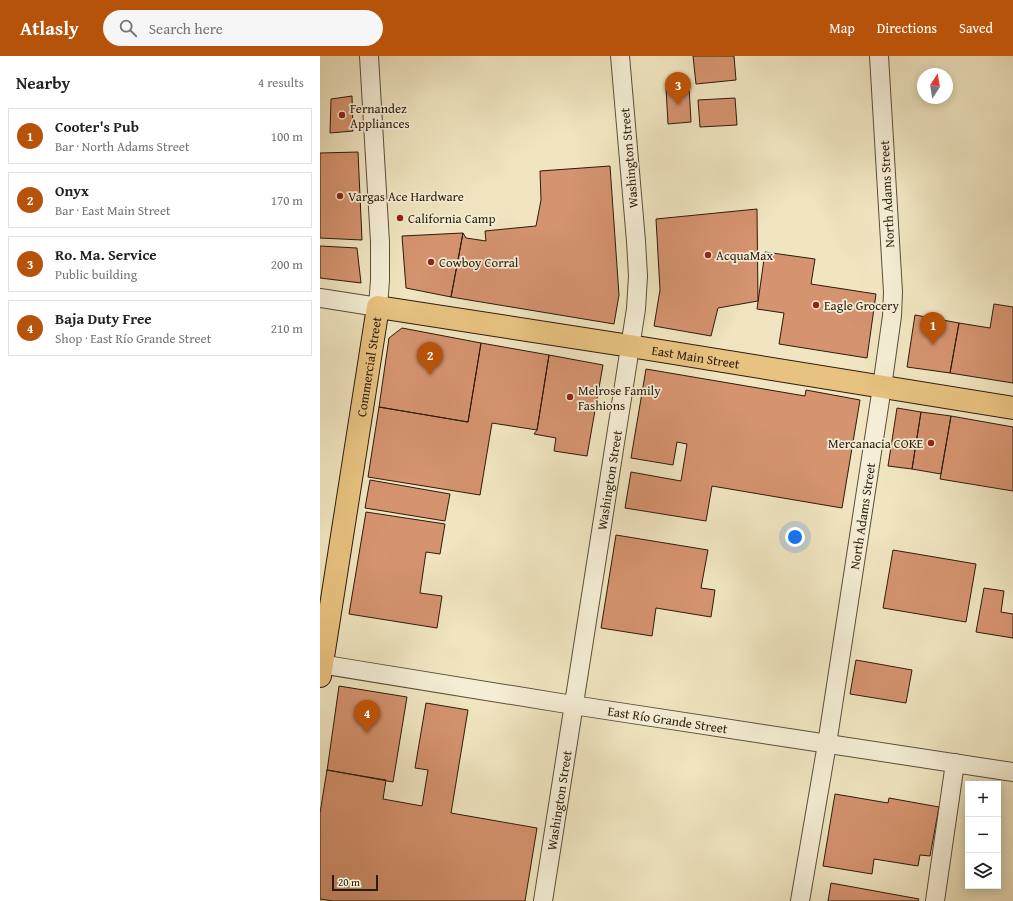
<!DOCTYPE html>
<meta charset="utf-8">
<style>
:root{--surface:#fff;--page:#f6f6f6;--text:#202124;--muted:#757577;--line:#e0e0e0;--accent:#b45309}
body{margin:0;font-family:"Gentium Book Plus",serif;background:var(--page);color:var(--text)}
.controls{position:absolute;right:12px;bottom:12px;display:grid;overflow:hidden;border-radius:0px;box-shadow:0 2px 10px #0003}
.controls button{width:36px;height:36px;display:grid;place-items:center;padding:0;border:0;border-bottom:1px solid var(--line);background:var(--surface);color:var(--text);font:20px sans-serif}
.compass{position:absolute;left:597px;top:12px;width:36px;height:36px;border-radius:50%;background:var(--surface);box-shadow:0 2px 10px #0003;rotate:12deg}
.scale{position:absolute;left:12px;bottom:10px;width:46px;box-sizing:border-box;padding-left:4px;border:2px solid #2b1b0c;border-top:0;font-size:11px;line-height:14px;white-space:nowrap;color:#2b1b0c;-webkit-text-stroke:3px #f5eed6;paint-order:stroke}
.you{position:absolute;left:475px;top:481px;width:14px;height:14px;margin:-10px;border:3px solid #fff;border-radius:50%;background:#1a73e8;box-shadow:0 0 0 6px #1a73e833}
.badge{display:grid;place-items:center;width:26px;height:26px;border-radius:50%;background:var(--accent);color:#fff;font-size:13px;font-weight:700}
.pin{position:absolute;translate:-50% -33px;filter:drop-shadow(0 1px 2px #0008)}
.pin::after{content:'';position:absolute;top:21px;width:14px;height:12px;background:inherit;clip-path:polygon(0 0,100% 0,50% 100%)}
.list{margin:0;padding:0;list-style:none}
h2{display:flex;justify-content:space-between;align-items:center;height:52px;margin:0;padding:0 16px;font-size:17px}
h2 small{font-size:13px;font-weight:400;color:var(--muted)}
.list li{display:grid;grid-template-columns:26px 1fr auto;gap:12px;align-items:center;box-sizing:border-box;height:56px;margin:0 8px 8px;padding:0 8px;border:1px solid var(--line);border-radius:0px}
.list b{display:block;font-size:15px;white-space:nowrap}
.list p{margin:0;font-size:13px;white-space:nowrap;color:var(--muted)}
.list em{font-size:13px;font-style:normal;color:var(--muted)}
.icon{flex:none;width:22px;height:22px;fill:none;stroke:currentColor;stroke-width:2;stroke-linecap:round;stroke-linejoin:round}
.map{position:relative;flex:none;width:693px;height:845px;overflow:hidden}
header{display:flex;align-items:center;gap:24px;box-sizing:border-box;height:56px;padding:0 20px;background:var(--accent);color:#fff}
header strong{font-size:19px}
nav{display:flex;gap:22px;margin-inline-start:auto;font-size:14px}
.search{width:280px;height:36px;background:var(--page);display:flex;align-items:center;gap:10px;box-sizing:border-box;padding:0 14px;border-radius:22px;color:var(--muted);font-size:15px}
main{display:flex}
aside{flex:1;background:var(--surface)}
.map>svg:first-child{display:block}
.building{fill:#d5936f;stroke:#2b1b0c}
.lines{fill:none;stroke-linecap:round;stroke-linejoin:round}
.minor-casing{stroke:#5c4e39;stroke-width:20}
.major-casing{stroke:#2b1b0c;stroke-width:24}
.minor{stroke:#f5eed6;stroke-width:18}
.major{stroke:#e8c280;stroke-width:22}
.poi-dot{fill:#8f2418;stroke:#f5eed6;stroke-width:1.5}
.labels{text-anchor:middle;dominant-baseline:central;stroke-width:3.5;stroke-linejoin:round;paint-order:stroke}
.poi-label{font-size:13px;fill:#2b1b0c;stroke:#f5eed6;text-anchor:start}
.street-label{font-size:13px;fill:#2b1b0c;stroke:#f5eed6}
</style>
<header>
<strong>Atlasly</strong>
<div class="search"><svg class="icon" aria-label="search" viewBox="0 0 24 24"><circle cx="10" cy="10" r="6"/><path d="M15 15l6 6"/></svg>Search here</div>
<nav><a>Map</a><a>Directions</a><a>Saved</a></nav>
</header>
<main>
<aside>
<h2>Nearby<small>4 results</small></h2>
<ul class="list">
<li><span class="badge">1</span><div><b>Cooter's Pub</b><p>Bar · North Adams Street</p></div><em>100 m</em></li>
<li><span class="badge">2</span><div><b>Onyx</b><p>Bar · East Main Street</p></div><em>170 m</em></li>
<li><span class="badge">3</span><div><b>Ro. Ma. Service</b><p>Public building</p></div><em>200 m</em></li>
<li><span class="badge">4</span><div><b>Baja Duty Free</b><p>Shop · East Río Grande Street</p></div><em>210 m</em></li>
</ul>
</aside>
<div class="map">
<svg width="693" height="845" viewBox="0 0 693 845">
<rect width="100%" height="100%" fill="#f0e5c0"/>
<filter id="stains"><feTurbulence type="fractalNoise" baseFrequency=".005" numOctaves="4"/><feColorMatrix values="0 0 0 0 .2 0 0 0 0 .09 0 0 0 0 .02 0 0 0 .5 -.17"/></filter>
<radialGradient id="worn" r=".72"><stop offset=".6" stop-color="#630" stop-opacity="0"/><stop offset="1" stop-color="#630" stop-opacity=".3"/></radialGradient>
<path class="building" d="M 373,0 L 414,0 L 416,24 L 376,28 Z
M 369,30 L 371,66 L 348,68 L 346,32 Z
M 32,40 L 33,75 L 10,77 L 11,43 Z
M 415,42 L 417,69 L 380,71 L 378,44 Z
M 38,96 L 42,184 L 0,182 L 0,97 Z
M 290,110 L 299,239 L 294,268 L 131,241 L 143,177 L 146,182 L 166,185 L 165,175 L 216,170 L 221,144 L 220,115 Z
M 437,153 L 438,245 L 398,252 L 391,280 L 334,270 L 340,234 L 336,163 Z
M 143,177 L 131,241 L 86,232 L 82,180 Z
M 0,190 L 37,192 L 41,227 L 0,222 Z
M 445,196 L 495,203 L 491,228 L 556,238 L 547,302 L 459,288 L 464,257 L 437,253 Z
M 674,248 L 693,251 L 693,327 L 630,317 L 639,267 L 670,272 Z
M 595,259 L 639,267 L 630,317 L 587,311 Z
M 82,272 L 161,287 L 148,366 L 59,351 L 69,282 Z
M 161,287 L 229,299 L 217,374 L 172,367 L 160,439 L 48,421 L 59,351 L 148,366 Z
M 229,299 L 283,309 L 267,400 L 234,395 L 236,382 L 214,378 L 217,374 Z
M 326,313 L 485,340 L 486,334 L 540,344 L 522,452 L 392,430 L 386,465 L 305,452 L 311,416 L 361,425 L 367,388 L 357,386 L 353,409 L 311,402 Z
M 577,352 L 601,356 L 592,413 L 568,410 Z
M 601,356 L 631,360 L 621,418 L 592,413 Z
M 631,360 L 693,371 L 693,435 L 620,423 Z
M 50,424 L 130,438 L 125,465 L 45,452 Z
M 46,456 L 125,468 L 120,498 L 106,496 L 100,537 L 122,540 L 117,572 L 29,558 Z
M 296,479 L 388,494 L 381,532 L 395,534 L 391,561 L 336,552 L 332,580 L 281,572 Z
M 573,494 L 656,508 L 646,566 L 563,552 Z
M 664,532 L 684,535 L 681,556 L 693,558 L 693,582 L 656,576 Z
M 536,604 L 592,614 L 586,647 L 530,638 Z
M 19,630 L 87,641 L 73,726 L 7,714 L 7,715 Z
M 106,647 L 148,654 L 131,757 L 217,772 L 205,845 L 13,845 L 0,843 L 0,757 L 7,714 L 66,724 L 63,743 L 102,750 L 108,714 L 95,712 Z
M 515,738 L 568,747 L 569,742 L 619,751 L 610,800 L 600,799 L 598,810 L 554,803 L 552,818 L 503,810 Z
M 511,827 L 599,843 L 598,845 L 508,845 Z"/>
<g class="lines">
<defs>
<g id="minor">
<path d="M 0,242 L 58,251 L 60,224 L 60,186 L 49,0"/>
<path id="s1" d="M 0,608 L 253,649 L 693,716"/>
<path id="s2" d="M 223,845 L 316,253 L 318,220 L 316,185 L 300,0"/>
<path id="s3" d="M 480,845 L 507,688 L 562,331 L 572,260 L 573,236 L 559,0"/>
<path d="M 615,845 L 635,707"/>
</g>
<g id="major">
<path id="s4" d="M 0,620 L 58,251 L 310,290 L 693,352"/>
</g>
</defs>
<use href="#minor" class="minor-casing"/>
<use href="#major" class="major-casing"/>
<use href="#minor" class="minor"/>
<use href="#major" class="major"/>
</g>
<g class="poi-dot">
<circle cx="22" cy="59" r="4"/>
<circle cx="20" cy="140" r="4"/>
<circle cx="80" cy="162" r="4"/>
<circle cx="388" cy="199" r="4"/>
<circle cx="111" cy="206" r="4"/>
<circle cx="496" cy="249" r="4"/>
<circle cx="250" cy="341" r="4"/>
<circle cx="611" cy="387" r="4"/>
</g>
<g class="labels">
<g class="poi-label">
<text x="30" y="52">Fernandez<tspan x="30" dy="15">Appliances</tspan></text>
<text x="28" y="140">Vargas Ace Hardware</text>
<text x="88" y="162">California Camp</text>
<text x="396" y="199">AcquaMax</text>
<text x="119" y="206">Cowboy Corral</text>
<text x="504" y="249">Eagle Grocery</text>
<text x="258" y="334">Melrose Family<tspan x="258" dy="15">Fashions</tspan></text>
<text x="603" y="387" text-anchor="end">Mercanacia COKE</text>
</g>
<g class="street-label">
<text transform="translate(309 102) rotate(-95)">Washington Street</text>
<text transform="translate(567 138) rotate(-93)">North Adams Street</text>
<text stroke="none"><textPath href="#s4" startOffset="695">East Main Street</textPath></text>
<text stroke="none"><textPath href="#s4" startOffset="313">Commercial Street</textPath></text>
<text stroke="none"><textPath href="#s2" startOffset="426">Washington Street</textPath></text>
<text stroke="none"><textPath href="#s3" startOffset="390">North Adams Street</textPath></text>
<text stroke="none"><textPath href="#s1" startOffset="352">East Río Grande Street</textPath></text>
<text stroke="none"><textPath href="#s2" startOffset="102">Washington Street</textPath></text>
</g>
</g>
<rect width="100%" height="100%" filter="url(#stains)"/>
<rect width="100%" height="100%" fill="url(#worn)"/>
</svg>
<div class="controls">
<button>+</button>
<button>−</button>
<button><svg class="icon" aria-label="layers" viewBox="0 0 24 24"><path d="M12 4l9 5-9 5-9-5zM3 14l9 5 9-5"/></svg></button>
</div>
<svg class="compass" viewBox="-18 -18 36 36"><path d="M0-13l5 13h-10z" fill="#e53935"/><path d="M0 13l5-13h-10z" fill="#757577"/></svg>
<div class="scale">20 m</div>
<div class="you"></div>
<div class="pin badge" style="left:613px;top:289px">1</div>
<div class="pin badge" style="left:110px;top:319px">2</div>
<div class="pin badge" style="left:358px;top:49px">3</div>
<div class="pin badge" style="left:47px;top:677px">4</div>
</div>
</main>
